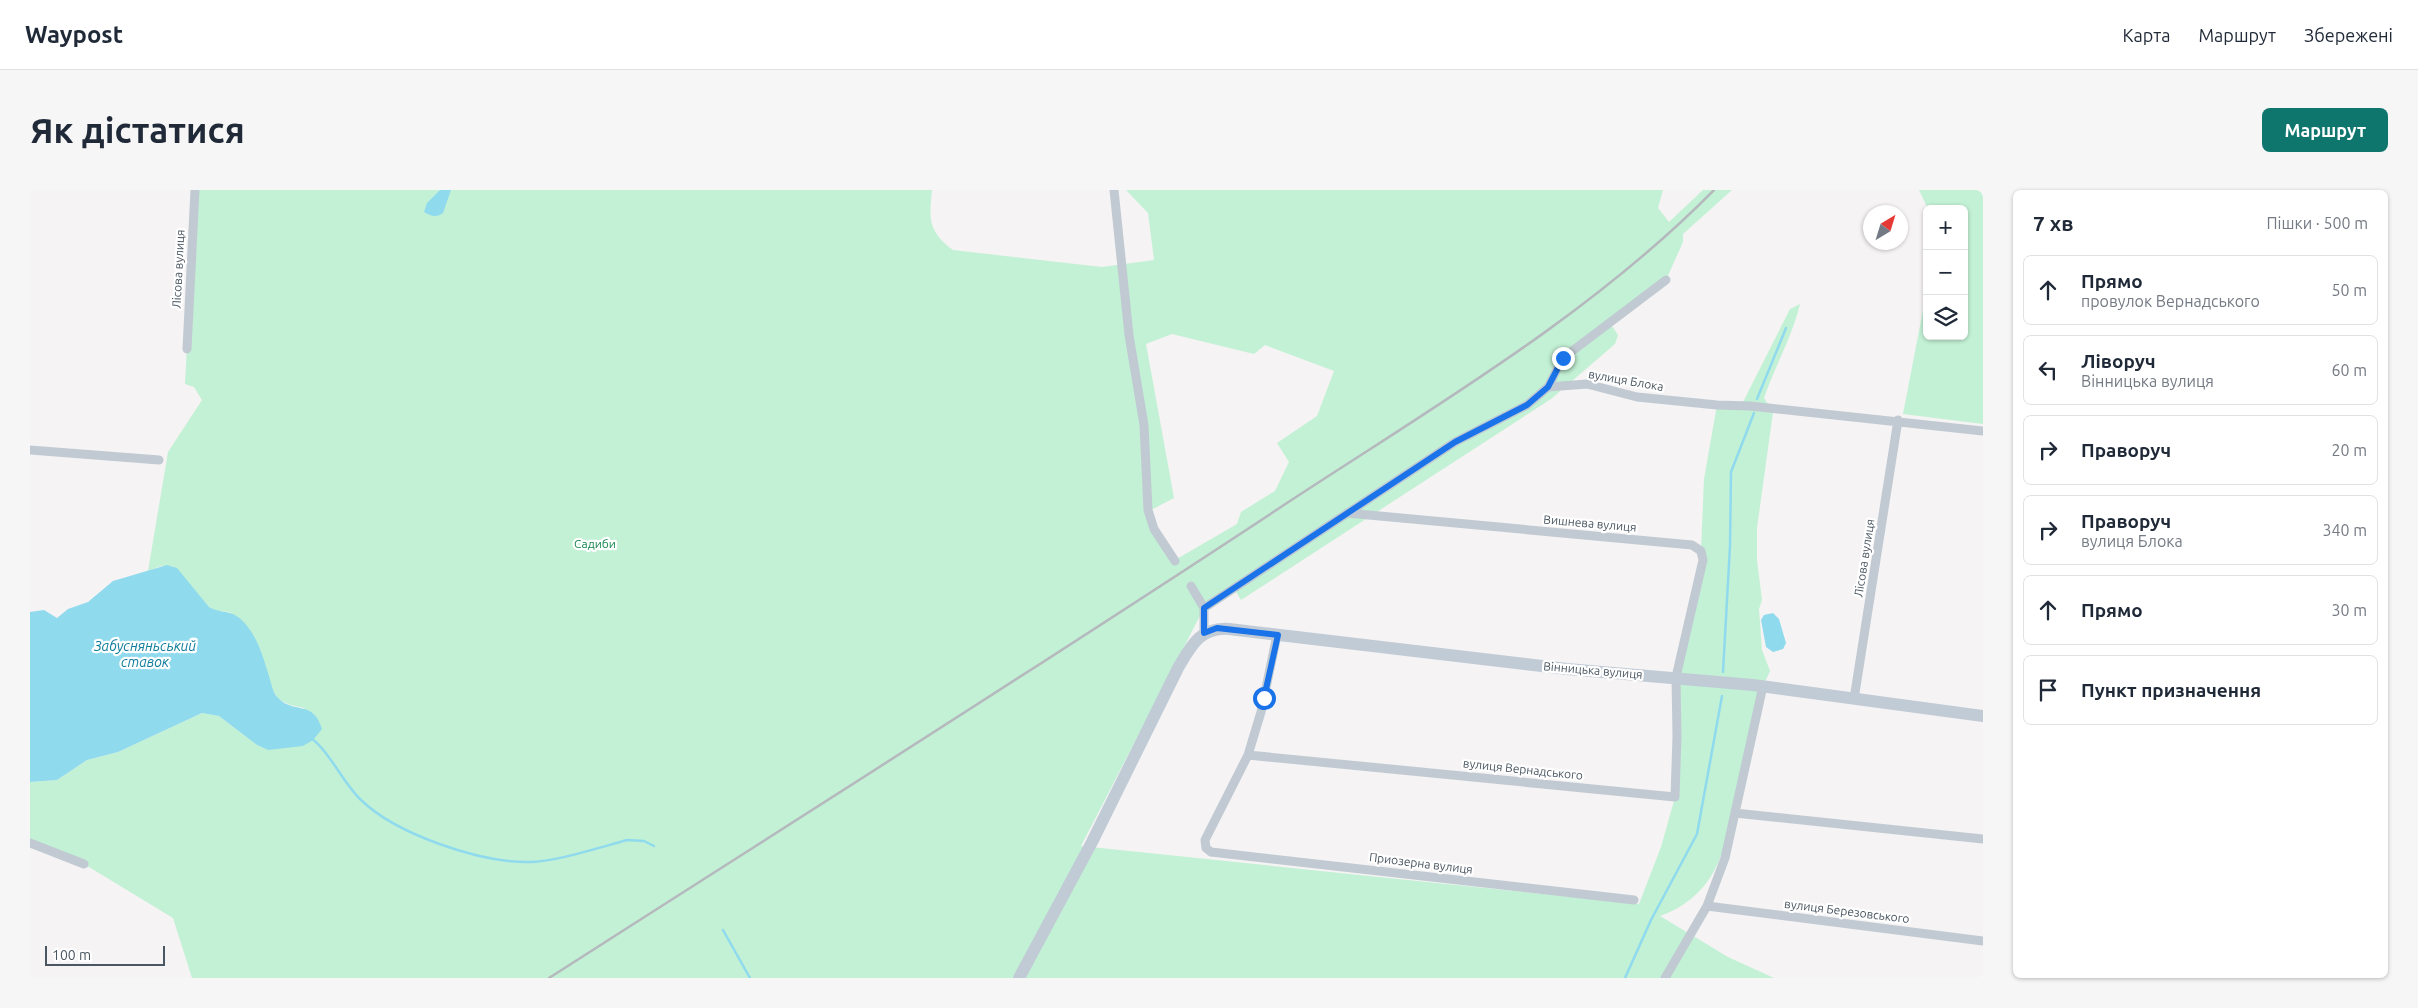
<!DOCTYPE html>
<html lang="uk">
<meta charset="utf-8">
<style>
:root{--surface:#fff;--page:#f6f6f7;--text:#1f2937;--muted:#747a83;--line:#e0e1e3;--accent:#0f766e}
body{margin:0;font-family:Ubuntu,sans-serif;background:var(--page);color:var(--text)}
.controls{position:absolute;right:15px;top:15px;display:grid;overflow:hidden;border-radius:8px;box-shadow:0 1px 4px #0004}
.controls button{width:45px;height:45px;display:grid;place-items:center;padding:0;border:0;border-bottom:1px solid var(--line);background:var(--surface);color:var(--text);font:25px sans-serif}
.compass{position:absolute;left:1833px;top:15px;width:45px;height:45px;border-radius:50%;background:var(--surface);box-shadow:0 1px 4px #0004;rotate:38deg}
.scale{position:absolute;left:15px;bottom:12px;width:120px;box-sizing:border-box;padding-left:5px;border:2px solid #4a5661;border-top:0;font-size:14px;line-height:18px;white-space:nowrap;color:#4a5661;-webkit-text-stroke:4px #fff;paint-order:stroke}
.stop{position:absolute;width:15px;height:15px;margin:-11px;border:4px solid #1a73e8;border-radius:50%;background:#fff}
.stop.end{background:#1a73e8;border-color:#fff;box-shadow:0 1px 5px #0008}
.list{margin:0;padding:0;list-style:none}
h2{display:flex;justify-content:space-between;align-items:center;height:65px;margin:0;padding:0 20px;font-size:21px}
h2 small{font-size:16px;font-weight:400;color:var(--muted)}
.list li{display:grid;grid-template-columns:32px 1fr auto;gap:15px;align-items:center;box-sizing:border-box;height:70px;margin:0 10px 10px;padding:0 10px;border:1px solid var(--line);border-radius:8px}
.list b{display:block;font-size:19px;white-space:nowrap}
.list p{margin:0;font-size:16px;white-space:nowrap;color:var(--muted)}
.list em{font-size:16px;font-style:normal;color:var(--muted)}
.icon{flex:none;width:28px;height:28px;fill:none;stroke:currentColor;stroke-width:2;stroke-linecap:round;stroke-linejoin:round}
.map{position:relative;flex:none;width:1953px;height:788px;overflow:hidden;border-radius:8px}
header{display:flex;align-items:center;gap:30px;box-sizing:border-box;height:70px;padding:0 25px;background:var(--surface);border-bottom:1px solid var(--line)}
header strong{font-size:24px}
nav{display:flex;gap:28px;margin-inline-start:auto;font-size:18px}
.intro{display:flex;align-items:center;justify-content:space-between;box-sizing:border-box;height:120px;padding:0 30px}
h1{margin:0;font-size:35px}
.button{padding:12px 22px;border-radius:8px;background:var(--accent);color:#fff;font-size:18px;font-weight:700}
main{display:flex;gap:30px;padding:0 30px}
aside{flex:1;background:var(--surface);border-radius:8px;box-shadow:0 1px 4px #0004}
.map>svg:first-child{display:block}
.green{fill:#c3f1d5;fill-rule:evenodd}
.water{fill:#90daee}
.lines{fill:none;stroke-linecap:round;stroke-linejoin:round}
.stream{stroke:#90daee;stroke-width:2.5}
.street{stroke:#c1cad2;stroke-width:9}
.secondary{stroke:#c1cbd6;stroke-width:12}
.rail{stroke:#b5b8bd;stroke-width:2.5}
.route{stroke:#1a73e8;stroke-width:6}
.labels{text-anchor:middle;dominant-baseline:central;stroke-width:4.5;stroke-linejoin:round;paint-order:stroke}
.street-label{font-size:12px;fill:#4a5661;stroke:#fff}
.park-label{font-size:12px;fill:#17864f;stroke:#fff}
.water-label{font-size:14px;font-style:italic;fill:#0c7c9b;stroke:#fff}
</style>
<header>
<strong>Waypost</strong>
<nav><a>Карта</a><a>Маршрут</a><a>Збережені</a></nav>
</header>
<div class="intro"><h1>Як дістатися</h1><a class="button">Маршрут</a></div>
<main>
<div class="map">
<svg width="1953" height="788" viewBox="0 0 1953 788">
<rect width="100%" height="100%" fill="#f5f3f3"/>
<path class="green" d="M 165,0 L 902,0 C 899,29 898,41 923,60 L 1072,77 L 1124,70 L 1118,23 L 1096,0 L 1633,0 L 1628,18 L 1639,32 L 1673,0 L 1702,0 L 1653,44 L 1653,52 L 1636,90 L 1580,133 L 1588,145 L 1585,154 L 1521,209 L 1211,410 L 1204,398 L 1174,418 L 1051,656 L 1609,714 L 1631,657 L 1645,607 L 1646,487 L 1671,361 L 1674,289 L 1687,215 L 1711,216 L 1760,119 L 1770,114 C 1762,147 1745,176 1734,208 L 1743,222 L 1727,338 L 1727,370 L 1732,410 L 1729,419 L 1732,460 L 1740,481 L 1733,496 C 1722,546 1714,597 1698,645 C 1694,657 1690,670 1684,681 C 1672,703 1653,718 1630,726 L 1698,767 L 1744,788 L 162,788 L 143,728 L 54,674 L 0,653 L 0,592 L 27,590 L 57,570 L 88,562 L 172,523 L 189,526 L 227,555 L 239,560 L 274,518 L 260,515 L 248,509 L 200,422 L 185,421 L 179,417 L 142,376 L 131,376 L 118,381 L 138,262 L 172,210 L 164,197 L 155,194 ZM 1142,144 L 1224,164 L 1235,155 L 1304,181 L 1287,226 L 1247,253 L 1259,272 L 1245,301 L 1211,322 L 1207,334 L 1145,370 L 1119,321 L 1144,308 L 1116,154 Z
M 1889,0 L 1953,0 L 1953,234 L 1873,224 L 1894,115 L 1897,113 L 1897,146 L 1934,146 L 1934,19 L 1898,19 Z"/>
<path class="water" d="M 410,0 L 421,0 L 413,23 C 407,28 400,26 394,22 L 397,13 Z
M 137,375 L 147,378 L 179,417 C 188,423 199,420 208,427 C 225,440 232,463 238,483 C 241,491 242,502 248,508 C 265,525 283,509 292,539 L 283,550 L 273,556 L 238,560 L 227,555 L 189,526 L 172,523 L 88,562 L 57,570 L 27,590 L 0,592 L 0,422 L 14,420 L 27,428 L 38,419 L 58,412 L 83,391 Z
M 1743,423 L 1749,429 L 1756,453 L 1753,459 L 1743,462 L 1736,457 L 1731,430 L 1734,425 Z"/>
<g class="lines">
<path class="stream" d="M 1727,209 L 1756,138
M 1693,482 L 1700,356 L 1701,282 L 1724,223
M 281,548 C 300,562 313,593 331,610 C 366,644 448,672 497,672 C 522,673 571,657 597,650 L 614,651 L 624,656
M 693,740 L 720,788
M 1595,788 L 1621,730 L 1667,644 L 1692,506"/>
<path class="street" d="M 1084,0 L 1099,145 L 1114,235 L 1118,320 L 1124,339 L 1145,371
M 157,159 L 165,0
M 1518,197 L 1533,168 L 1636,90
M 0,260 L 129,270
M 1161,396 L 1174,418 L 1174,443
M 1174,418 L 1425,252 L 1497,215 L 1518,197 L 1557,194 L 1607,207 L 1687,215 L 1720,216 L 1953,241
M 1247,445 L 1231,522 L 1218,565 L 1175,650 L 1176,658 L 1181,662 L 1604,710
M 1824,509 L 1868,230
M 1218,565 L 1645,607 L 1647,546 L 1646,487 L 1673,370 L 1671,361 L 1662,355 L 1317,323
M 1705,623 L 1953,649
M 0,653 L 54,674
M 1677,716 L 1953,751
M 1635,788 L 1677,716 L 1695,668 L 1733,496"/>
<path class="secondary" d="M 989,788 L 1062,652 L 1148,478 C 1161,456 1170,437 1199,439 L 1537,479 L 1723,495 L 1953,526"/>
<path class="rail" d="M 519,788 C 767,629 1017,472 1263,309 C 1408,214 1562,124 1684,0"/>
</g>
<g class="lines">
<path class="route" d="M 1234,508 L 1248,445 L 1187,438 L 1174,443 L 1174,418 L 1425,252 L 1497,215 L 1518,197 L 1533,168"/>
</g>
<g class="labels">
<g class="street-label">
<text transform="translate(148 79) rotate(-87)">Лісова вулиця</text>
<text transform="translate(1596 190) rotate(10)">вулиця Блока</text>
<text transform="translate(1560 333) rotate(5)">Вишнева вулиця</text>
<text transform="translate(1834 368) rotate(-81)">Лісова вулиця</text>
<text transform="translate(1563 480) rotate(5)">Вінницька вулиця</text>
<text transform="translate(1493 579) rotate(6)">вулиця Вернадського</text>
<text transform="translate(1391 673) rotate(7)">Приозерна вулиця</text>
<text transform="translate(1817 721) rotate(7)">вулиця Березовського</text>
</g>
<g class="park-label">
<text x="565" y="353">Садиби</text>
</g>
<g class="water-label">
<text x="115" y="456">Забусняньський<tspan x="115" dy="16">ставок</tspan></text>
</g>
</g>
</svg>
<div class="controls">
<button>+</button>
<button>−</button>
<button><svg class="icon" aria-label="layers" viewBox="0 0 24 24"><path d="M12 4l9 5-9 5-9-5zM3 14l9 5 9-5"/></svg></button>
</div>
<svg class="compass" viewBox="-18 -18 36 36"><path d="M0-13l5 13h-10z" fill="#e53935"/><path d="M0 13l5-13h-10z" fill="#747a83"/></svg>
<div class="scale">100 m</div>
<div class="stop" style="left:1234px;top:508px"></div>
<div class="stop end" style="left:1533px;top:168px"></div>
</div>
<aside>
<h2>7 хв<small>Пішки · 500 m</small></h2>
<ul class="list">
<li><svg class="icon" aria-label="ahead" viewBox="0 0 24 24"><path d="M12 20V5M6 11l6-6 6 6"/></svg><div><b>Прямо</b><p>провулок Вернадського</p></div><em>50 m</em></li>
<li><svg class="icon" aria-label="left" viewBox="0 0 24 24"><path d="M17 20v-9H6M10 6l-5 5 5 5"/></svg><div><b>Ліворуч</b><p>Вінницька вулиця</p></div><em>60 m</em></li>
<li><svg class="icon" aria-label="right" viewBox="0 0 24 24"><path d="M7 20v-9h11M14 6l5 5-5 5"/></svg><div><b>Праворуч</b></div><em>20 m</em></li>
<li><svg class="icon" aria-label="right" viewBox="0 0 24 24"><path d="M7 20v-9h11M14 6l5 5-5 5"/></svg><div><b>Праворуч</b><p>вулиця Блока</p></div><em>340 m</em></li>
<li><svg class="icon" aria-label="ahead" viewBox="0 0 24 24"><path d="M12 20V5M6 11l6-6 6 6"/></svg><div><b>Прямо</b></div><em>30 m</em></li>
<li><svg class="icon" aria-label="arrive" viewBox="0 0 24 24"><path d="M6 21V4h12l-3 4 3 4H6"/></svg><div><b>Пункт призначення</b></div></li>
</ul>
</aside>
</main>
